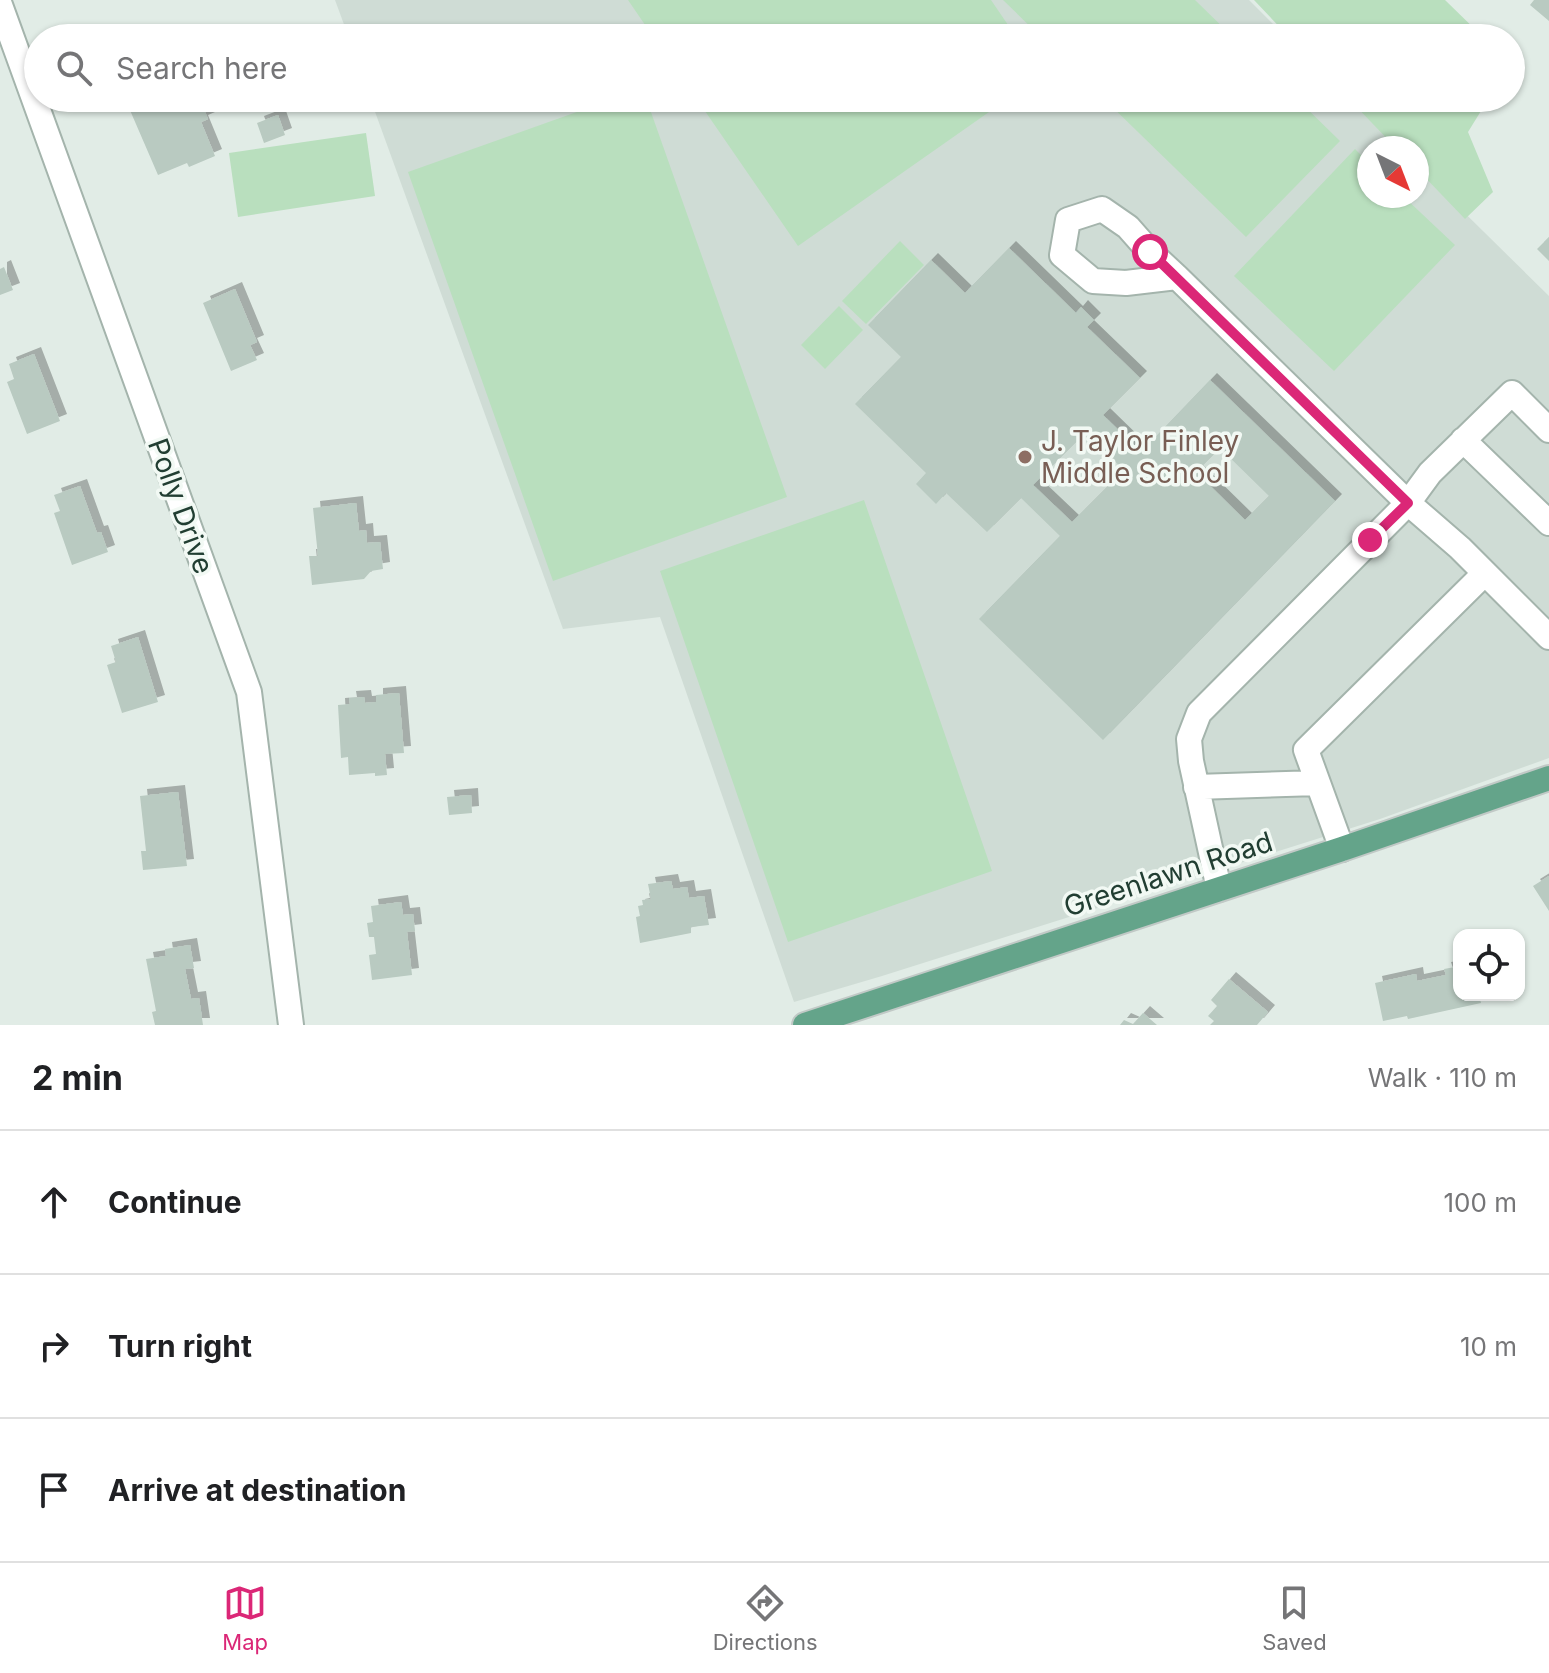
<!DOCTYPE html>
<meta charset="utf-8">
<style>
:root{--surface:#fff;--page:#f2f2f2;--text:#202124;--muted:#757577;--line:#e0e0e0;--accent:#db2777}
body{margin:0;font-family:Inter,sans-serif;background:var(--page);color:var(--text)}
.controls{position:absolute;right:24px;bottom:24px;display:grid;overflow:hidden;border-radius:16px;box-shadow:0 2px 6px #0004}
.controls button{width:72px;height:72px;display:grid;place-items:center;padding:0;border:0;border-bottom:2px solid var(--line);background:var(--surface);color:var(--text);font:40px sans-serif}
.compass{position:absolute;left:1357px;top:136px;width:72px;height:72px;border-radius:50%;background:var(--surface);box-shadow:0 2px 6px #0004;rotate:138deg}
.stop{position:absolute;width:24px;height:24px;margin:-18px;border:6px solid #db2777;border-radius:50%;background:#fff}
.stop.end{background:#db2777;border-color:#fff;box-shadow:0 2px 8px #0008}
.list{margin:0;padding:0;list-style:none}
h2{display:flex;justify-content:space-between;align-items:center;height:104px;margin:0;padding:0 32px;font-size:34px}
h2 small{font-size:26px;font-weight:400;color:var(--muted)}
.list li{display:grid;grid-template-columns:52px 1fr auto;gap:24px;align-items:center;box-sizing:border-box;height:144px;padding:0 32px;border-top:2px solid var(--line)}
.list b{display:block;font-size:30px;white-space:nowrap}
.list em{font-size:26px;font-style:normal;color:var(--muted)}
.icon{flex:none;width:44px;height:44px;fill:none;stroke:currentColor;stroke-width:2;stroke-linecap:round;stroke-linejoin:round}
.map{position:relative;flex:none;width:1549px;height:1025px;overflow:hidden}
.search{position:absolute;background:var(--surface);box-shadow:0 2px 6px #0004;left:24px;right:24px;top:24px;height:88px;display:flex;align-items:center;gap:20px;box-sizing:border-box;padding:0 28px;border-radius:44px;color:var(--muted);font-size:30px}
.sheet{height:536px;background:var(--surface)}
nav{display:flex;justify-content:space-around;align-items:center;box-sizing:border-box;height:112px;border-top:2px solid var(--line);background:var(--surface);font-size:22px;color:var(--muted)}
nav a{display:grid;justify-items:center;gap:4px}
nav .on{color:var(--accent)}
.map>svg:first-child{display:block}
.built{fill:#cfdcd5}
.green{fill:#b9dfbe}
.building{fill:#b9cac1;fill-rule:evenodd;filter:url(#shadow)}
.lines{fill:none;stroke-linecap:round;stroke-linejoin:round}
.minor-casing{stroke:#a4b4ac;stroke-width:28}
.major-casing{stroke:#c1c9c6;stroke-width:28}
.minor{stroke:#fff;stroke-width:24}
.major{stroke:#64a48a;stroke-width:24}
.route{stroke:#db2777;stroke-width:10}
.education-dot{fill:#8d6e63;stroke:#f2f9f4;stroke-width:3}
.labels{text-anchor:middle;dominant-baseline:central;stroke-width:7;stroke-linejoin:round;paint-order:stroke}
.education-label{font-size:28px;fill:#785e54;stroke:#f2f9f4;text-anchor:start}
.street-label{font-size:28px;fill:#213e32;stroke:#f2f9f4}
</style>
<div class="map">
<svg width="1549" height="1025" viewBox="0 0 1549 1025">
<defs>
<filter id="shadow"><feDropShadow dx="7" dy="-7" stdDeviation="0" flood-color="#0004"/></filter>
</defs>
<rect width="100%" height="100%" fill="#e1ece6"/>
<path class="built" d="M 335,0 L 1249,0 L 1287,38 L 349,38 Z
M 370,98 L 1348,98 L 1399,148 L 1369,148 L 1369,196 L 1417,196 L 1417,166 L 1549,296 L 1549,758 L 1380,819 L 882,976 L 794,1002 L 660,617 L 563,629 Z"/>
<path class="green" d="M 628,0 L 991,0 L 1017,38 L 654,38 Z
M 1003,0 L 1195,0 L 1234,38 L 1042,38 Z
M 1254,0 L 1445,0 L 1484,38 L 1290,38 Z
M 616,98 L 646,98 L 787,497 L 553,581 L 408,172 Z
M 696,98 L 1009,98 L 798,246 Z
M 1103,98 L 1296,98 L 1340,141 L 1246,237 Z
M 1348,98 L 1489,98 L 1468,132 L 1493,192 L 1465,219 L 1417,169 L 1417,148 L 1396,148 Z
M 366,133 L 375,196 L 238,217 L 229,153 Z
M 1355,149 L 1369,163 L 1369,196 L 1403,196 L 1455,245 L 1334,371 L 1234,276 Z
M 900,241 L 924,265 L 866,324 L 842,301 Z
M 839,306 L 863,330 L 825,369 L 801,345 Z
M 864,500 L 992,871 L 788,942 L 660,571 Z"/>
<path class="building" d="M 1534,0 L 1549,0 L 1549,21 L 1530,5 Z
M 134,98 L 179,98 L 171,101 L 173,106 L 191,98 L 199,98 L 208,119 L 201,122 L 215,156 L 189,167 L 187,163 L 158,175 L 126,101 Z
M 278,115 L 285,135 L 264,143 L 257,123 Z
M 1549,237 L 1549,261 L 1537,249 Z
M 1009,248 L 1076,313 L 1081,307 L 1094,320 L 1087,327 L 1140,378 L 1103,415 L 1141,452 L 1210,380 L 1335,501 L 1103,740 L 979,619 L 1060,536 L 1021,498 L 987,532 L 946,493 L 936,504 L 916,484 L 926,473 L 855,404 L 901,357 L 868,325 L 931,260 L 965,293 ZM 1085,433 L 1124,470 L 1072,522 L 1033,485 ZM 1220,448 L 1269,496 L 1245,520 L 1196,472 Z
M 4,267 L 13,290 L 0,295 L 0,269 Z
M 235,289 L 257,342 L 250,345 L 257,360 L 231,371 L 203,303 Z
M 34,354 L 60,421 L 27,434 L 7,382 L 14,379 L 9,364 Z
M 80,486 L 97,533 L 101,532 L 108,552 L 72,565 L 54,513 L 60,511 L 54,495 Z
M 356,503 L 359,531 L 366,530 L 367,543 L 380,542 L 383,569 L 371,571 L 364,579 L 312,585 L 309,556 L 318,556 L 313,508 Z
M 138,637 L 158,702 L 122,713 L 107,665 L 116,662 L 111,646 Z
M 399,693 L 404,753 L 385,754 L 387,775 L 375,776 L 375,773 L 349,775 L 348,757 L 341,758 L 338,705 L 350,704 L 349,698 L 364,697 L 365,703 L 376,702 L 376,695 Z
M 178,792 L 187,866 L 143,870 L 141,851 L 146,851 L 140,796 Z
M 471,795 L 472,813 L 449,815 L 447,797 Z
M 1549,876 L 1549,911 L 1533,886 Z
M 671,881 L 673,889 L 687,887 L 689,898 L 704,896 L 709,925 L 691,927 L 691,933 L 640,943 L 636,917 L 640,916 L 638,906 L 643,905 L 642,900 L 651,899 L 648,884 Z
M 401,902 L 403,915 L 413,914 L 415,931 L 407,932 L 412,975 L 372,980 L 369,955 L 376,954 L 374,937 L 369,937 L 367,923 L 373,922 L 371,906 Z
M 190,945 L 194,968 L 185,969 L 191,999 L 199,998 L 203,1025 L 155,1025 L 152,1012 L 156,1011 L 146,959 L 166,956 L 165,949 Z
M 1455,967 L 1457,973 L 1459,973 L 1459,995 L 1479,995 L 1481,1003 L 1408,1019 L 1407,1016 L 1383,1021 L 1375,983 L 1416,974 L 1417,981 L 1446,975 L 1444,969 Z
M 1229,979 L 1268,1012 L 1257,1025 L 1210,1025 L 1214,1021 L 1208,1016 L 1217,1006 L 1211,1000 Z
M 1143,1013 L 1157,1025 L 1120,1025 L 1124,1020 L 1133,1024 Z"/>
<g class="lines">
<defs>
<path id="minor" d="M 0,5 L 249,692 L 291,1025
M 1177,277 L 1126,283 L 1093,281 L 1062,255 L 1068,220 L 1102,209 L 1128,227 L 1150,252 L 1177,277 L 1408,503 L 1430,473 L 1512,393 L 1549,430
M 1463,440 L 1549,523
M 1196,787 L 1318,783
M 1342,849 L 1306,750 L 1485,573
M 1219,889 L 1191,761 L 1189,739 L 1199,713 L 1408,503 L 1460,548 L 1549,637"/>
<path id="major" d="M 805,1025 L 1342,849 L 1549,778"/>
</defs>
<use href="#minor" class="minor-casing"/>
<use href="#major" class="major-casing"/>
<use href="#minor" class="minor"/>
<use href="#major" class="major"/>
</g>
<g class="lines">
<path class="route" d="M 1150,252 L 1408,503 L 1370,540"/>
</g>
<circle class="education-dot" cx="1025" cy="457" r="8"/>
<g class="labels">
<g class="education-label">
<text x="1041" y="441">J. Taylor Finley<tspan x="1041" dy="32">Middle School</tspan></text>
</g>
<g class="street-label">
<text transform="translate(181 506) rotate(70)">Polly Drive</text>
<text transform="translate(1168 874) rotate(-18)">Greenlawn Road</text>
</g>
</g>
</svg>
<div class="controls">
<button><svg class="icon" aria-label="locate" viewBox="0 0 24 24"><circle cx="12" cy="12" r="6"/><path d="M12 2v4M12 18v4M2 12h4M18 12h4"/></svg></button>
</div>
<svg class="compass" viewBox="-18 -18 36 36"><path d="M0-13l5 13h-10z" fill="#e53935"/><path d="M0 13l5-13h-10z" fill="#757577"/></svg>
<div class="stop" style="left:1150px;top:252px"></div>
<div class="stop end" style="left:1370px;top:540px"></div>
<div class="search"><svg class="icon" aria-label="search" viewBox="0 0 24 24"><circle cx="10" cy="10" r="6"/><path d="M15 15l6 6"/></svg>Search here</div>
</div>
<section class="sheet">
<h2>2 min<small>Walk · 110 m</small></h2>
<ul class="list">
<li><svg class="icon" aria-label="ahead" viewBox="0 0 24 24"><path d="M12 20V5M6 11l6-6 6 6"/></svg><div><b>Continue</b></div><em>100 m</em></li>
<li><svg class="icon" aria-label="right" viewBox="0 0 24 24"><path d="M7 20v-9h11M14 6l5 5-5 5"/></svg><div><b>Turn right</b></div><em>10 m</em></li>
<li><svg class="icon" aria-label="arrive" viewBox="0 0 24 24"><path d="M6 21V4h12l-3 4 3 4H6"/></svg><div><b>Arrive at destination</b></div></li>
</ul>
</section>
<nav>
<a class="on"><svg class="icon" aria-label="map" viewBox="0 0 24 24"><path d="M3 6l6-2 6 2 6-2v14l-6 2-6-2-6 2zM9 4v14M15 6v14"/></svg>Map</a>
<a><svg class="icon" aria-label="directions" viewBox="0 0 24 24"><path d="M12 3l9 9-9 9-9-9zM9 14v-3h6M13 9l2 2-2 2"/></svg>Directions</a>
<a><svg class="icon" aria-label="saved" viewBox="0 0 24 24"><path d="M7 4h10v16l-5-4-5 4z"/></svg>Saved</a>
</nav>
